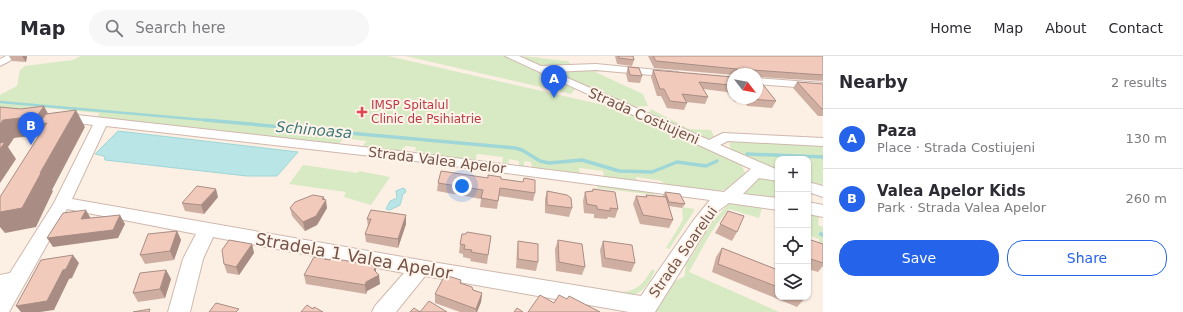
<!DOCTYPE html>
<meta charset="utf-8">
<style>
:root{--surface:#fff;--page:#f7f7f7;--text:#2b2b33;--muted:#7c7c81;--line:#e1e1e2;--accent:#2563eb}
body{margin:0;font-family:"DejaVu Sans",sans-serif;background:var(--page);color:var(--text)}
.controls{position:absolute;right:12px;bottom:12px;display:grid;overflow:hidden;border-radius:8px;box-shadow:0 1px 3px #0004}
.controls button{width:36px;height:36px;display:grid;place-items:center;padding:0;border:0;border-bottom:1px solid var(--line);background:var(--surface);color:var(--text);font:20px sans-serif}
.compass{position:absolute;left:727px;top:12px;width:36px;height:36px;border-radius:50%;background:var(--surface);box-shadow:0 1px 3px #0004;rotate:121deg}
.you{position:absolute;left:462px;top:130px;width:14px;height:14px;margin:-10px;border:3px solid #fff;border-radius:50%;background:#1a73e8;box-shadow:0 0 0 6px #1a73e833}
.badge{display:grid;place-items:center;width:26px;height:26px;border-radius:50%;background:var(--accent);color:#fff;font-size:13px;font-weight:700}
.pin{position:absolute;translate:-50% -33px;filter:drop-shadow(0 1px 2px #0008)}
.pin::after{content:'';position:absolute;top:21px;width:14px;height:12px;background:inherit;clip-path:polygon(0 0,100% 0,50% 100%)}
.list{margin:0;padding:0;list-style:none}
h2{display:flex;justify-content:space-between;align-items:center;height:52px;margin:0;padding:0 16px;font-size:17px}
h2 small{font-size:13px;font-weight:400;color:var(--muted)}
.list li{display:grid;grid-template-columns:26px 1fr auto;gap:12px;align-items:center;box-sizing:border-box;height:60px;padding:0 16px;border-top:1px solid var(--line)}
.list b{display:block;font-size:15px;white-space:nowrap}
.list p{margin:0;font-size:13px;white-space:nowrap;color:var(--muted)}
.list em{font-size:13px;font-style:normal;color:var(--muted)}
.actions{display:flex;gap:8px;padding:12px 16px}
.actions a{flex:1;padding:9px 0;border:1px solid var(--accent);border-radius:16px;text-align:center;font-size:14px;color:var(--accent)}
.actions .main{background:var(--accent);color:#fff}
.icon{flex:none;width:22px;height:22px;fill:none;stroke:currentColor;stroke-width:2;stroke-linecap:round;stroke-linejoin:round}
.map{position:relative;flex:none;width:823px;height:256px;overflow:hidden}
header{display:flex;align-items:center;gap:24px;box-sizing:border-box;height:56px;padding:0 20px;background:var(--surface);border-bottom:1px solid var(--line)}
header strong{font-size:19px}
nav{display:flex;gap:22px;margin-inline-start:auto;font-size:14px}
.search{width:280px;height:36px;background:var(--page);display:flex;align-items:center;gap:10px;box-sizing:border-box;padding:0 14px;border-radius:22px;color:var(--muted);font-size:15px}
main{display:flex}
aside{flex:1;background:var(--surface)}
.map>svg:first-child{display:block}
.green{fill:#d8eac3}
.water{fill:#b9e5e6;stroke:#9fd6d7}
.lines{fill:none;stroke-linecap:round;stroke-linejoin:round}
.stream-far2{stroke:#9fd6d7;stroke-width:2.5}
.stream-far1{stroke:#9fd6d7;stroke-width:3.5}
.stream{stroke:#9fd6d7;stroke-width:4}
.minor-casing{stroke:#d0b8ae;stroke-width:2}
.minor{fill:#fff;fill-rule:evenodd}
.wall{fill:#cfaea2}
.shaded-wall{fill:#a98d84}
.building{fill:#f1cabc;stroke:#a98d84}
.health-dot{fill:#e0444e;stroke:#fff4ea;stroke-width:1.5}
.labels{text-anchor:middle;dominant-baseline:central;stroke-width:4;stroke-linejoin:round;paint-order:stroke}
.far-health-label{font-size:12px;fill:#be3a42;stroke:#fff4ea;text-anchor:start}
.street-label{font-size:14px;fill:#74534a;stroke:#fff4ea}
.water-label{font-size:15px;font-style:italic;fill:#3d787a;stroke:#fff4ea}
.near-street-label{font-size:17px;fill:#74534a;stroke:#fff4ea}
</style>
<header>
<strong>Map</strong>
<div class="search"><svg class="icon" aria-label="search" viewBox="0 0 24 24"><circle cx="10" cy="10" r="6"/><path d="M15 15l6 6"/></svg>Search here</div>
<nav><a>Home</a><a>Map</a><a>About</a><a>Contact</a></nav>
</header>
<main>
<div class="map">
<svg width="823" height="256" viewBox="0 0 823 256">
<rect width="100%" height="100%" fill="#fcefe4"/>
<path class="green" d="M 81,0 L 388,0 L 621,53 L 736,105 L 741,109 L 745,116 C 730,147 691,133 664,129 L 662,125 L 636,121 L 637,126 L 604,121 L 603,115 L 579,112 L 580,118 L 532,112 L 531,106 L 524,105 L 524,111 L 519,111 L 519,105 L 509,103 L 508,110 L 502,109 L 503,101 L 477,98 L 475,106 L 435,101 L 435,99 L 415,95 L 416,91 L 405,90 L 403,95 L 363,90 L 366,85 L 343,82 L 339,88 L 98,63 L 99,57 L 45,52 L 0,53 L 0,39 L 17,30 L 20,14 L 25,10 L 73,4 Z
M 405,0 L 504,0 L 575,33 L 571,38 Z
M 516,0 C 534,0 550,4 568,5 L 571,9 L 536,9 Z
M 590,13 L 640,18 L 593,15 L 643,38 L 648,50 L 630,51 L 553,17 L 552,14 Z
M 651,53 L 689,73 L 711,74 L 714,81 L 706,84 L 648,58 Z
M 734,84 L 823,90 L 823,130 L 808,126 L 808,103 L 778,103 L 778,115 L 732,95 L 729,88 Z
M 303,109 L 358,117 L 359,115 L 390,121 L 371,149 L 344,141 L 346,136 L 289,128 Z
M 760,119 L 778,124 L 778,144 L 745,139 L 744,137 Z
M 598,129 L 653,137 L 655,139 L 597,132 Z
M 729,147 L 762,152 L 759,162 L 729,153 C 712,171 701,195 689,216 L 779,256 L 651,256 L 668,229 L 685,220 L 686,202 L 690,203 L 711,168 Z
M 682,151 L 694,153 L 694,155 L 669,193 L 666,192 L 683,164 Z
M 808,158 L 819,160 L 818,169 L 823,171 L 823,194 L 819,192 L 819,183 L 808,179 Z
M 652,213 L 655,215 C 648,228 644,237 629,240 L 577,231 L 576,229 L 623,236 C 639,234 644,226 652,213 Z"/>
<path class="water" d="M 118,75 L 298,96 L 277,120 L 247,120 L 105,104 L 104,100 L 95,98 Z
M 403,132 L 405,133 L 406,136 L 403,138 L 400,149 L 390,154 L 386,153 L 390,145 L 397,142 L 396,135 Z"/>
<g class="lines">
<path class="stream-far2" d="M 0,46 L 216,65"/>
<path class="stream-far1" d="M 205,64 L 515,92 L 522,94 L 540,105 L 549,107 L 582,104 L 619,115 L 652,116 L 677,106 L 706,110 L 717,105
M 747,98 L 823,101"/>
<path class="stream" d="M 821,178 L 823,179"/>
<defs>
<path id="minor" d="M 6,0 L 19,0 L 0,10 L 0,3 Z
M 505,0 L 519,0 L 541,10 L 596,8 L 678,16 L 679,18 L 678,20 L 674,21 L 596,14 L 554,16 L 709,84 L 723,77 L 823,82 L 823,90 L 728,85 L 720,89 L 778,114 L 778,125 L 759,122 L 743,138 L 778,142 L 778,154 L 729,147 L 718,155 L 655,256 L 629,256 L 425,220 L 396,256 L 372,256 L 375,250 L 404,217 L 213,181 L 203,203 L 190,256 L 168,256 L 183,203 L 196,178 L 67,153 L 9,256 L 0,256 L 0,219 L 10,217 L 54,147 L 93,69 L 54,64 L 53,61 L 54,58 L 59,57 L 407,96 L 724,136 L 751,113 ZM 106,70 L 407,104 L 710,144 L 693,165 L 641,240 L 420,204 L 72,143 Z
M 757,22 L 823,27 L 823,33 L 757,28 Z
M 808,126 L 823,130 L 823,141 L 808,136 Z
M 808,146 L 823,149 L 823,161 L 808,158 Z"/>
</defs>
<use href="#minor" class="minor-casing"/>
<use href="#minor" class="minor"/>
</g>
<path class="wall" d="M 9,0 L 27,0 L 26,6 L 12,5 Z
M 615,0 L 633,0 L 634,4 L 632,10 L 617,8 Z
M 648,0 L 823,0 L 823,25 L 757,21 L 776,45 L 772,52 L 747,50 L 745,46 L 735,46 L 727,36 L 703,33 L 708,41 L 705,48 L 686,46 L 687,47 L 684,54 L 667,52 L 661,40 L 657,40 L 651,21 L 653,14 L 733,21 L 733,42 L 757,42 L 757,18 L 733,18 L 733,19 L 654,12 Z
M 628,11 L 642,20 L 640,27 L 628,26 L 626,18 Z
M 797,26 L 823,28 L 823,60 L 818,60 L 793,32 Z
M 488,122 L 501,123 L 535,137 L 533,145 L 499,140 L 497,153 L 480,151 L 481,143 L 437,135 L 438,127 Z
M 593,133 L 618,153 L 615,162 L 608,161 L 607,163 L 594,162 L 594,158 L 584,157 L 583,145 L 585,136 L 592,135 Z
M 547,135 L 572,152 L 569,161 L 545,157 L 545,143 Z
M 665,136 L 685,148 L 682,152 L 669,150 L 673,164 L 669,172 L 640,168 L 633,148 L 636,140 L 646,141 L 646,139 L 663,141 L 663,140 Z
M 218,141 L 204,158 L 185,155 L 182,147 Z
M 324,144 L 327,152 L 317,169 L 305,175 L 292,160 L 290,152 Z
M 728,155 L 737,176 L 732,185 L 715,177 Z
M 367,163 L 406,168 L 398,192 L 366,186 L 365,178 L 368,171 Z
M 177,175 L 181,184 L 174,204 L 145,208 L 140,199 Z
M 491,180 L 487,208 L 470,205 L 471,203 L 463,201 L 463,198 L 459,197 L 460,188 Z
M 808,183 L 823,188 L 823,210 L 818,216 L 808,213 Z
M 558,184 L 585,211 L 582,219 L 556,215 L 555,193 Z
M 518,185 L 538,206 L 536,215 L 516,212 L 517,194 Z
M 603,185 L 635,207 L 631,216 L 602,211 L 600,194 Z
M 252,188 L 254,197 L 239,219 L 227,217 L 224,208 Z
M 722,192 L 778,214 L 778,241 L 805,241 L 805,242 L 797,251 L 712,216 L 716,201 Z
M 330,204 L 376,210 L 376,216 L 380,228 L 367,235 L 366,238 L 306,228 L 304,219 Z
M 166,214 L 171,223 L 165,242 L 138,246 L 133,237 Z
M 461,227 L 473,234 L 482,237 L 481,246 L 477,256 L 460,256 L 435,247 L 435,238 Z"/>
<path class="shaded-wall" d="M 22,0 L 27,0 L 26,6 Z
M 44,50 L 53,67 L 45,78 L 14,82 L 8,91 L 16,103 L 0,127 L 0,68 L 3,64 Z
M 76,54 L 85,71 L 52,134 L 53,135 L 36,171 L 5,177 L 0,171 L 0,156 L 40,117 Z
M 216,133 L 218,141 L 204,158 L 201,149 Z
M 324,141 L 325,146 L 326,144 L 327,152 L 317,169 L 305,175 L 303,166 Z
M 86,154 L 91,163 L 81,163 Z
M 120,159 L 125,168 L 118,182 L 53,191 L 47,182 Z
M 406,159 L 406,168 L 398,192 L 398,183 Z
M 177,175 L 181,184 L 174,204 L 170,195 Z
M 252,188 L 254,197 L 239,219 L 236,211 Z
M 73,199 L 79,207 L 72,222 L 69,223 L 54,254 L 40,256 L 21,256 L 16,250 L 63,214 Z
M 376,210 L 376,219 L 379,219 L 380,228 L 367,235 L 366,238 L 365,229 Z
M 166,214 L 171,223 L 165,242 L 160,233 Z
M 482,237 L 481,246 L 477,256 L 476,256 L 476,253 Z"/>
<path class="building" d="M 618,0 L 633,0 L 634,4 L 619,2 Z
M 653,0 L 823,0 L 823,19 L 752,14 L 755,18 L 736,18 L 737,13 L 656,5 Z
M 628,11 L 639,12 L 642,20 L 630,19 Z
M 653,14 L 733,21 L 733,33 L 730,29 L 699,26 L 708,41 L 682,38 L 687,47 L 670,45 L 664,33 L 660,33 Z
M 757,21 L 776,45 L 751,43 L 750,42 L 757,42 Z
M 797,26 L 823,28 L 823,53 L 822,53 Z
M 44,50 L 37,60 L 3,64 L 0,68 L 0,51 L 21,53 Z
M 76,54 L 40,117 L 41,117 L 22,152 L 0,156 L 0,141 L 47,67 L 39,68 L 46,58 Z
M 5,86 L 0,93 L 0,87 Z
M 441,115 L 488,122 L 488,119 L 501,121 L 501,123 L 523,126 L 524,122 L 535,124 L 535,137 L 500,132 L 498,145 L 481,142 L 483,134 L 438,127 Z
M 197,130 L 216,133 L 201,149 L 182,147 Z
M 593,133 L 615,136 L 618,153 L 610,152 L 610,155 L 597,153 L 597,150 L 587,148 L 585,136 L 593,135 Z
M 547,135 L 567,139 L 571,142 L 572,152 L 547,149 Z
M 665,136 L 680,138 L 685,148 L 669,146 Z
M 313,139 L 324,141 L 322,143 L 326,144 L 316,160 L 303,166 L 290,152 L 295,146 Z
M 646,139 L 666,141 L 673,164 L 643,159 L 636,140 L 647,141 Z
M 86,154 L 81,163 L 120,159 L 113,174 L 47,182 L 63,157 Z
M 371,154 L 406,159 L 398,183 L 365,178 L 371,163 L 367,163 Z
M 728,155 L 744,160 L 737,176 L 720,168 Z
M 177,175 L 170,195 L 140,199 L 148,178 Z
M 467,176 L 491,180 L 488,199 L 471,196 L 472,194 L 464,193 L 465,189 L 460,188 L 462,178 L 466,178 Z
M 808,183 L 823,188 L 823,207 L 808,202 Z
M 229,184 L 252,188 L 236,211 L 224,208 L 222,194 Z
M 558,184 L 582,188 L 585,211 L 559,206 Z
M 518,185 L 538,188 L 538,206 L 518,203 Z
M 603,185 L 632,189 L 635,207 L 605,202 Z
M 722,192 L 778,214 L 778,231 L 718,208 Z
M 73,199 L 66,213 L 63,214 L 47,245 L 16,250 L 41,204 Z
M 314,201 L 330,204 L 331,202 L 376,210 L 374,214 L 379,219 L 366,226 L 365,229 L 304,219 Z
M 166,214 L 160,233 L 133,237 L 140,217 Z
M 445,219 L 461,224 L 460,227 L 472,231 L 473,234 L 482,237 L 476,253 L 435,238 Z
M 540,239 L 554,247 L 559,239 L 567,243 L 569,240 L 600,256 L 528,256 Z
M 429,245 L 447,256 L 410,256 L 414,252 L 420,256 Z
M 216,247 L 239,253 L 236,256 L 209,256 Z
M 307,249 L 313,253 L 314,251 L 323,256 L 301,256 Z
M 517,252 L 523,256 L 514,256 Z
M 150,253 L 149,256 L 133,256 Z"/>
<path class="health-dot" d="M360 50h4v4h4v4h-4v4h-4v-4h-4v-4h4z"/>
<g class="labels">
<g class="far-health-label">
<text x="371" y="49">IMSP Spitalul<tspan x="371" dy="14">Clinic de Psihiatrie</tspan></text>
</g>
<g class="street-label">
<text transform="translate(644 60) rotate(24)">Strada Costiujeni</text>
<text transform="translate(437 104) rotate(7)">Strada Valea Apelor</text>
<text transform="translate(683 196) rotate(-55)">Strada Soarelui</text>
</g>
<g class="water-label">
<text transform="translate(314 74) rotate(5)">Schinoasa</text>
</g>
<g class="near-street-label">
<text transform="translate(354 200) rotate(10)">Stradela 1 Valea Apelor</text>
</g>
</g>
</svg>
<div class="controls">
<button>+</button>
<button>−</button>
<button><svg class="icon" aria-label="locate" viewBox="0 0 24 24"><circle cx="12" cy="12" r="6"/><path d="M12 2v4M12 18v4M2 12h4M18 12h4"/></svg></button>
<button><svg class="icon" aria-label="layers" viewBox="0 0 24 24"><path d="M12 4l9 5-9 5-9-5zM3 14l9 5 9-5"/></svg></button>
</div>
<svg class="compass" viewBox="-18 -18 36 36"><path d="M0-13l5 13h-10z" fill="#e53935"/><path d="M0 13l5-13h-10z" fill="#7c7c81"/></svg>
<div class="you"></div>
<div class="pin badge" style="left:554px;top:42px">A</div>
<div class="pin badge" style="left:31px;top:89px">B</div>
</div>
<aside>
<h2>Nearby<small>2 results</small></h2>
<ul class="list">
<li><span class="badge">A</span><div><b>Paza</b><p>Place · Strada Costiujeni</p></div><em>130 m</em></li>
<li><span class="badge">B</span><div><b>Valea Apelor Kids</b><p>Park · Strada Valea Apelor</p></div><em>260 m</em></li>
</ul>
<div class="actions"><a class="main">Save</a><a>Share</a></div>
</aside>
</main>
